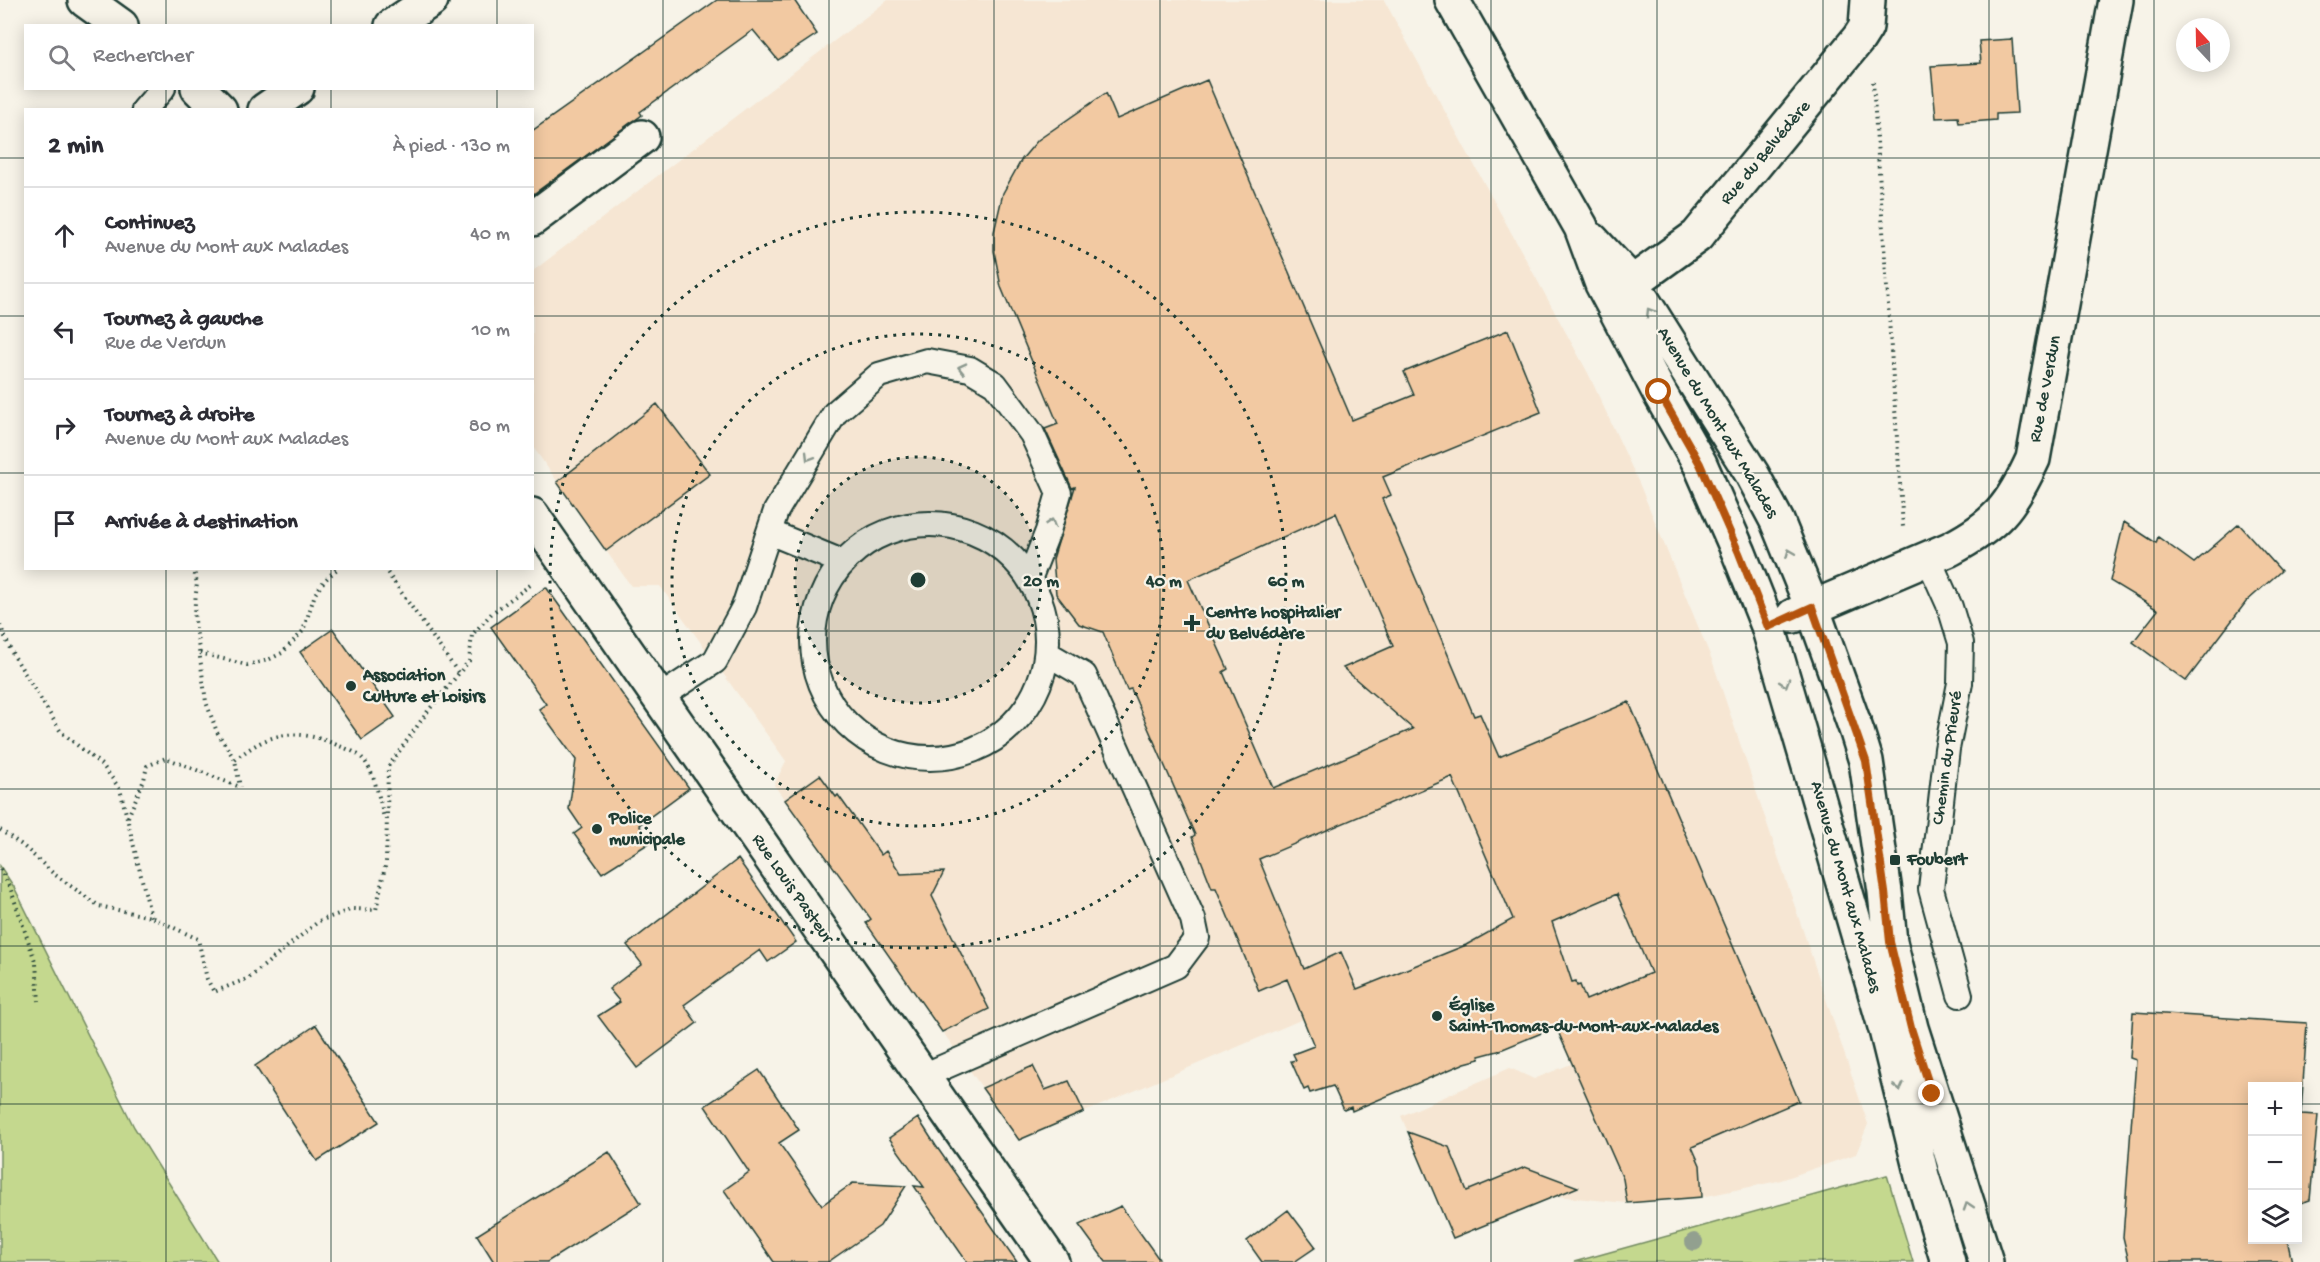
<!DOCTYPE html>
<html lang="fr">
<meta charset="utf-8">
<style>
:root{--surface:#fff;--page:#f2f2f3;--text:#2b2b33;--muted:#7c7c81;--line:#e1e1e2}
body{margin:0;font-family:"Gochi Hand",sans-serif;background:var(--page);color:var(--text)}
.controls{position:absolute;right:18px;bottom:18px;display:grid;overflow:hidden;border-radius:0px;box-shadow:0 3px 15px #0003}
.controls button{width:54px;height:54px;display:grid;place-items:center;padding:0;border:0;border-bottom:2px solid var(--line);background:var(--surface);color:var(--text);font:30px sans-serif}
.compass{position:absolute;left:2176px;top:18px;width:54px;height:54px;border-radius:50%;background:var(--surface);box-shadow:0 3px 15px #0003;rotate:338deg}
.stop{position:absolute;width:18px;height:18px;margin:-14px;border:4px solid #b45309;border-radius:50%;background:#fff}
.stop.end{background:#b45309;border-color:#fff;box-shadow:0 2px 6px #0008}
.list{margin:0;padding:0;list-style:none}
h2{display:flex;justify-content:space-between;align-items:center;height:78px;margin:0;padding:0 24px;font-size:26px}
h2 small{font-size:20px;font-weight:400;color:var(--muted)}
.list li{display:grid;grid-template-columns:39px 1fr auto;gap:18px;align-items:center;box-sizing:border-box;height:96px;padding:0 24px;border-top:2px solid var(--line)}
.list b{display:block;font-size:22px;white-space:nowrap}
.list p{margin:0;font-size:20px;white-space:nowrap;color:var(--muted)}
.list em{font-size:20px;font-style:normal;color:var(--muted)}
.icon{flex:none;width:33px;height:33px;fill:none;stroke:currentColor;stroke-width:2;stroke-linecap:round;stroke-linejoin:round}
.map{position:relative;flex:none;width:2320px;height:1262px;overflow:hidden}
.search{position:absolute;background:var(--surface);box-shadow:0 3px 15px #0003;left:24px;top:24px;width:510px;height:66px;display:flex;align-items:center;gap:15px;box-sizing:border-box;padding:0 21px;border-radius:0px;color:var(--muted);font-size:22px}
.panel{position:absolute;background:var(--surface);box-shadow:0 3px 15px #0003;left:24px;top:108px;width:510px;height:462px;border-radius:0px}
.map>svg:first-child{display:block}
.built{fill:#f6e6d3}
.green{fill:#c4d88e;stroke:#728a61;stroke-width:1.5}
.building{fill:#f2c9a2;stroke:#1f3d34;stroke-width:1.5;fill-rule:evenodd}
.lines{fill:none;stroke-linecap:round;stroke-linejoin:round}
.service-casing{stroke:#1f3d34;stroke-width:28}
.minor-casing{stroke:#1f3d34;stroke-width:38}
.tertiary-casing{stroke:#1f3d34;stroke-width:38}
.path{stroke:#1f3d34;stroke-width:4;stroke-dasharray:1.5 4.5;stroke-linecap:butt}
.service{stroke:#f7f3e8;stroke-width:24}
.minor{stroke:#f7f3e8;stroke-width:33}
.tertiary{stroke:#f7f3e8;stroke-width:33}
.tree{fill:#92a08f}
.oneway{stroke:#8b988e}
.route{stroke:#b45309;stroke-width:8}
.grid{fill:none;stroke:#1f3d34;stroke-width:1.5;stroke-opacity:0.55}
.ring{fill:none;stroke:#1f3d34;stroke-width:3;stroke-dasharray:3 6}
.poi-dot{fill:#1f3d34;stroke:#f7f3e8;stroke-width:2}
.labels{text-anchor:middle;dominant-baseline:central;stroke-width:4.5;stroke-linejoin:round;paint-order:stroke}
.street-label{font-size:18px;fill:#1f3d34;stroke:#f7f3e8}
.poi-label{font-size:18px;font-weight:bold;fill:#1f3d34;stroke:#f7f3e8;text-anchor:start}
.centre{fill:#1f3d34;stroke:#f7f3e8;stroke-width:3}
.ring-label{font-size:18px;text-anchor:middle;font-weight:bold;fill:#1f3d34;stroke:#f7f3e8;stroke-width:4.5;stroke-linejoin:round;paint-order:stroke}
</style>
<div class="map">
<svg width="2320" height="1262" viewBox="0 0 2320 1262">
<rect width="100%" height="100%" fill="#f7f3e8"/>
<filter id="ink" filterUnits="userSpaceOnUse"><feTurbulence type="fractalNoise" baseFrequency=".0167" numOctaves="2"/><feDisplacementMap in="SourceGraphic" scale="12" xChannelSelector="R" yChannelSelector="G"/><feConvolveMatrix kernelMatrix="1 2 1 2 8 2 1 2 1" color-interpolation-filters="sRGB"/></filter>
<g filter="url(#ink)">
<path class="built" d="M 888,0 L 1384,0 L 1588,373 L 1639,483 L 1712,660 L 1868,1124 L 1856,1154 L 1778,1181 L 1702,1197 L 1627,1203 L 1555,1196 L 1453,1238 L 1401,1116 L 1510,1068 L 1534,1079 L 1571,1064 L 1554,1022 L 1571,988 L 1577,985 L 1575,981 L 1570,983 L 1424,968 L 1422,963 L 1417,965 L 1420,970 L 1360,988 L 1302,1017 L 1303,1019 L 1019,1140 L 866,923 L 871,919 L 774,785 L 786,761 L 660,586 L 631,586 L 533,447 L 533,271 Z"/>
<path class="green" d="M 0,866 L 14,887 L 134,1127 L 218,1262 L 0,1262 Z
M 1887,1175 L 1913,1262 L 1574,1262 Z"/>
<path class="building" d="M 717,0 L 794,0 L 817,34 L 778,60 L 753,30 L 640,112 L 642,115 L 532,195 L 532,131 Z
M 2012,39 L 2017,113 L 1996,114 L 1996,120 L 1959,123 L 1958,117 L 1936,118 L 1931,66 L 1981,63 L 1979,41 Z
M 1207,80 L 1352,420 L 1414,395 L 1404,372 L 1508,330 L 1541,412 L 1383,477 L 1391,495 L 1382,499 L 1474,716 L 1480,714 L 1499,757 L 1629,702 L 1799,1101 L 1692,1147 L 1700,1165 L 1702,1197 L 1627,1203 L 1623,1179 L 1556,1027 L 1498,1051 L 1479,1056 L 1480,1059 L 1465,1063 L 1352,1111 L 1351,1107 L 1344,1110 L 1333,1086 L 1310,1093 L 1308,1088 L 1304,1090 L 1291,1061 L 1296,1060 L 1293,1054 L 1314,1046 L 1287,979 L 1259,991 L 1216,888 L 1212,888 L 1192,837 L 1195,835 L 1131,689 L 1127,690 L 1103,632 L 1079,624 L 1056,594 L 1053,559 L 1075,487 L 1072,488 L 1045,429 L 1058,424 L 1001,287 L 994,251 L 994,232 L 1003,193 L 1022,159 L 1038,140 L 1106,93 L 1117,119 ZM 1336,513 L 1393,646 L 1343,668 L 1413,729 L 1273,788 L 1223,672 L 1228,669 L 1188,580 ZM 1452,777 L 1513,919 L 1466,945 L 1357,989 L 1341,952 L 1304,969 L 1259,859 ZM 1617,894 L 1651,973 L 1586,1000 L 1580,985 L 1577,986 L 1576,981 L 1572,982 L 1552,922 Z
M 657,404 L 710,474 L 606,551 L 557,482 Z
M 2124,522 L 2156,543 L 2158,537 L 2194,563 L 2239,524 L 2281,571 L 2246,602 L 2186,681 L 2133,642 L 2158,610 L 2110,581 Z
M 546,587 L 689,788 L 639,825 L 651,842 L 602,873 L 574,834 L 582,828 L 569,809 L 576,760 L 539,709 L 546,704 L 491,627 Z
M 333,629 L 395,717 L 362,740 L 300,652 Z
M 820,775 L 836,797 L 838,795 L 881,855 L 886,851 L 901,874 L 944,872 L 932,896 L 989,1009 L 942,1032 L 866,923 L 871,919 L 785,800 Z
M 738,859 L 796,942 L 768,962 L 760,950 L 684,1005 L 697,1023 L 637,1068 L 598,1016 L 620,1002 L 609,989 L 642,964 L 627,945 Z
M 2133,1012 L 2307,1023 L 2301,1114 L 2318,1115 L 2310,1200 L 2298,1204 L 2298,1086 L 2253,1086 L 2253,1239 L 2287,1239 L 2292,1262 L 2129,1262 L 2123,1237 L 2136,1060 L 2130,1058 Z
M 316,1025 L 379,1122 L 317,1161 L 255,1066 Z
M 1033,1066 L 1045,1090 L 1069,1081 L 1084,1112 L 1019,1140 L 982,1088 Z
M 759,1070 L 799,1130 L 779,1143 L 822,1205 L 853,1183 L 906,1186 L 880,1226 L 828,1262 L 774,1262 L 724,1190 L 749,1172 L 705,1106 Z
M 918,1118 L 936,1146 L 1017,1262 L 967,1262 L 914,1186 L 924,1187 L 889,1138 Z
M 1408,1132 L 1449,1147 L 1467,1191 L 1525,1167 L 1578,1187 L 1453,1238 Z
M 609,1152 L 641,1203 L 547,1262 L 494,1262 L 477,1235 Z
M 1121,1206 L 1161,1262 L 1106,1262 L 1079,1225 Z
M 1288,1210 L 1316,1247 L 1294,1262 L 1262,1262 L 1247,1241 Z"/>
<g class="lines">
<defs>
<path id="service" d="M 144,110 L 163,88
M813 641a117 117 0 1 1 234 0a117 117 0 1 1-234 0Z
M 769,532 L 842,562
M 1928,558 L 1950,607 L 1961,643 L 1960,683 L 1947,749 L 1931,889 L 1960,995
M 660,697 L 715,661 L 744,607 L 776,511 L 835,413 L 879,375 L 927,361 L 970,369 L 995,384 L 1032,434 L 1059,493 L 1048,531 L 1030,577
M 923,1076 L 1176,966 L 1197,938 L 1193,919 L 1084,675 L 1048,654"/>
<path id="minor" d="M 85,0 L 121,26
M 392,26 L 431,0
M 198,88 L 220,110
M 265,110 L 297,88
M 532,219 L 642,137
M 1632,283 L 1697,236 L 1859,38 L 1866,27 L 1868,0
M 532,515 C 707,763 877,1014 1052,1262"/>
<path id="tertiary" d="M 1452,0 L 1581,227 L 1602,284 L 1659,392 L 1700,464 L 1739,553 L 1768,626 L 1886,1030 L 1922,1176 L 1948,1262
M 1592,240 L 1632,283 L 1752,474 L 1777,521 L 1812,607 L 1857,732 L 1866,761 L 1885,892 L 1890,942 L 1911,1028 L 1986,1262
M 1793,616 L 1950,549 C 1996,525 2011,507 2033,459 L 2116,0"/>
</defs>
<use href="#service" class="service-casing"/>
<use href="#minor" class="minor-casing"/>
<use href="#tertiary" class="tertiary-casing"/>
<path class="path" d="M 1873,82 L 1903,527
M 193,568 L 197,583 L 194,613 L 206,702 L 217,732 L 235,760 L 240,787
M 384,568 L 459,674
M 0,625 L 11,651 L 61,732 L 103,766 L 120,789 L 151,917
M 200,653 L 247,665 L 268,660 L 282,653 L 303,631 L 315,594 L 324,581 L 338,568
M 235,760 C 269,731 297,728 337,745 C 345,748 356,752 362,758 C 374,770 380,801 384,818
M 128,817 L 144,780 L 147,766 L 166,758 L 240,787
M 0,830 L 22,845 L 54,874 L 99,906 L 151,917 L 198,939 L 207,979 L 214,992 L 249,978 L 319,921 L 353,909 L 376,910 L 386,862 L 388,767 L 428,711 L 469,661 L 472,635 L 492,613 L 533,583
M 0,869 L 11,890 L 36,964 L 39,1001"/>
<use href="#service" class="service"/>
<use href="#minor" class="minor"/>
<use href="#tertiary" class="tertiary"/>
</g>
<circle class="tree" cx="1694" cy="1242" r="9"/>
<defs><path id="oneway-chevron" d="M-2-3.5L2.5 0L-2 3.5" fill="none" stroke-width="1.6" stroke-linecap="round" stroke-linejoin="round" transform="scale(1.5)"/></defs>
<g class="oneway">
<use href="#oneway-chevron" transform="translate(1650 312) rotate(-122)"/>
<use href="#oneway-chevron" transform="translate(962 368) rotate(-167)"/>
<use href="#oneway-chevron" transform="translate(809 457) rotate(121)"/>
<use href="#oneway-chevron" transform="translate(1051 523) rotate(-73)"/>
<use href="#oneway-chevron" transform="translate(1790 553) rotate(-112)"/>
<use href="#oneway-chevron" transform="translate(1785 683) rotate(73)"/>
<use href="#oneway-chevron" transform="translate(1899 1087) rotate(77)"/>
<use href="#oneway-chevron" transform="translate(1968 1206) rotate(-108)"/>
</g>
</g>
<g class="lines" filter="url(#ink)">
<path class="route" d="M 1659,392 L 1700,464 L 1739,553 L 1768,627 L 1812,607 L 1866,761 L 1885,892 L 1890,942 L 1911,1028 L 1932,1094"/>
</g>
<path class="grid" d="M 166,0 L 166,26M 331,0 L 331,26M 497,0 L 497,26M 663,0 L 663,1262M 829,0 L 829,1262M 994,0 L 994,1262M 1160,0 L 1160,1262M 1326,0 L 1326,1262M 1491,0 L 1491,1262M 1657,0 L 1657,1262M 1823,0 L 1823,1262M 1989,0 L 1989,1262M 2154,0 L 2154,1262M 166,88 L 166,110M 331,88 L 331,110M 497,88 L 497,110M 0,158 L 26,158M 532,158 L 2320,158M 0,316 L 26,316M 532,316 L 2320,316M 0,473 L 26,473M 532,473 L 2320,473M 166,568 L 166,1262M 331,568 L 331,1262M 497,568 L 497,1262M 0,631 L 2320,631M 0,789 L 2320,789M 0,946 L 2320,946M 0,1104 L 2252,1104M 2298,1104 L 2320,1104"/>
<circle cx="918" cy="580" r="123" fill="#1f3d34" fill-opacity=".12"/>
<g class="ring">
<circle cx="918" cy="580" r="123"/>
<circle cx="918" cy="580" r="246"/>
<circle cx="918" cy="580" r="368"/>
</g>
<g class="poi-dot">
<path d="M1189 614h6v6h6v6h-6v6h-6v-6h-6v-6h6z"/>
<circle cx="351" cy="686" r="6"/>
<circle cx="597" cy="829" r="6"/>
<rect x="1889" y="854" width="12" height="12" rx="3"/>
<circle cx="1437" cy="1016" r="6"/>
</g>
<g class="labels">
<g class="street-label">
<text transform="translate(1766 153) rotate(-50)">Rue du Belvédère</text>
<text transform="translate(2046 389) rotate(-79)">Rue de Verdun</text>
<text transform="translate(1717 423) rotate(59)">Avenue du Mont aux Malades</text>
<text transform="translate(1948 758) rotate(-82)">Chemin du Prieuré</text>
<text transform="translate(1845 887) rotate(74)">Avenue du Mont aux Malades</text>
<text transform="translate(792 889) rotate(55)">Rue Louis Pasteur</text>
</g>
<g class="poi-label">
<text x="1206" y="613">Centre hospitalier<tspan x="1206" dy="21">du Belvédère</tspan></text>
<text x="363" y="676">Association<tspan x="363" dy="21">Culture et Loisirs</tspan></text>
<text x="609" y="819">Police<tspan x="609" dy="21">municipale</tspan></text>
<text x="1907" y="860">Foubert</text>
<text x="1449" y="1006">Église<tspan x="1449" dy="21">Saint-Thomas-du-Mont-aux-Malades</tspan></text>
</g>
</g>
<circle cx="918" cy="580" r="9" class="centre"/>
<g class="ring-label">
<text x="1041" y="586">20 m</text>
<text x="1164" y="586">40 m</text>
<text x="1286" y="586">60 m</text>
</g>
</svg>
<div class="controls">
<button>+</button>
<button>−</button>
<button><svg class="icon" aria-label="layers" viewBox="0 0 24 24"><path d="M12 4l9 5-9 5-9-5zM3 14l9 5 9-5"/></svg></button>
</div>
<svg class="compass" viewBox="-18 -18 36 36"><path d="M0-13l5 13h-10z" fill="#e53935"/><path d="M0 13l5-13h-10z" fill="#7c7c81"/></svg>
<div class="stop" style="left:1659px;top:392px"></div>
<div class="stop end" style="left:1932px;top:1094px"></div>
<div class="search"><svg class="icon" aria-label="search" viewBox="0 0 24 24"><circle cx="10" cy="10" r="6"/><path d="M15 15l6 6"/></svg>Rechercher</div>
<section class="panel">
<h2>2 min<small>À pied · 130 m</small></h2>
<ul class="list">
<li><svg class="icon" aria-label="ahead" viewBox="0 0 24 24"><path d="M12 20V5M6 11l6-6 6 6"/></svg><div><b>Continuez</b><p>Avenue du Mont aux Malades</p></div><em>40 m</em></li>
<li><svg class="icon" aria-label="left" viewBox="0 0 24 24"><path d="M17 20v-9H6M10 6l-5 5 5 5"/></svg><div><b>Tournez à gauche</b><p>Rue de Verdun</p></div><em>10 m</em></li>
<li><svg class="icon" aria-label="right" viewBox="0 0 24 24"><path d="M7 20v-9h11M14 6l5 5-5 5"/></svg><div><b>Tournez à droite</b><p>Avenue du Mont aux Malades</p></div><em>80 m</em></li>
<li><svg class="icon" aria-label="arrive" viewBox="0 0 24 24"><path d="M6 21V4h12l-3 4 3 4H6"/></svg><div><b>Arrivée à destination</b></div></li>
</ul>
</section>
</div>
